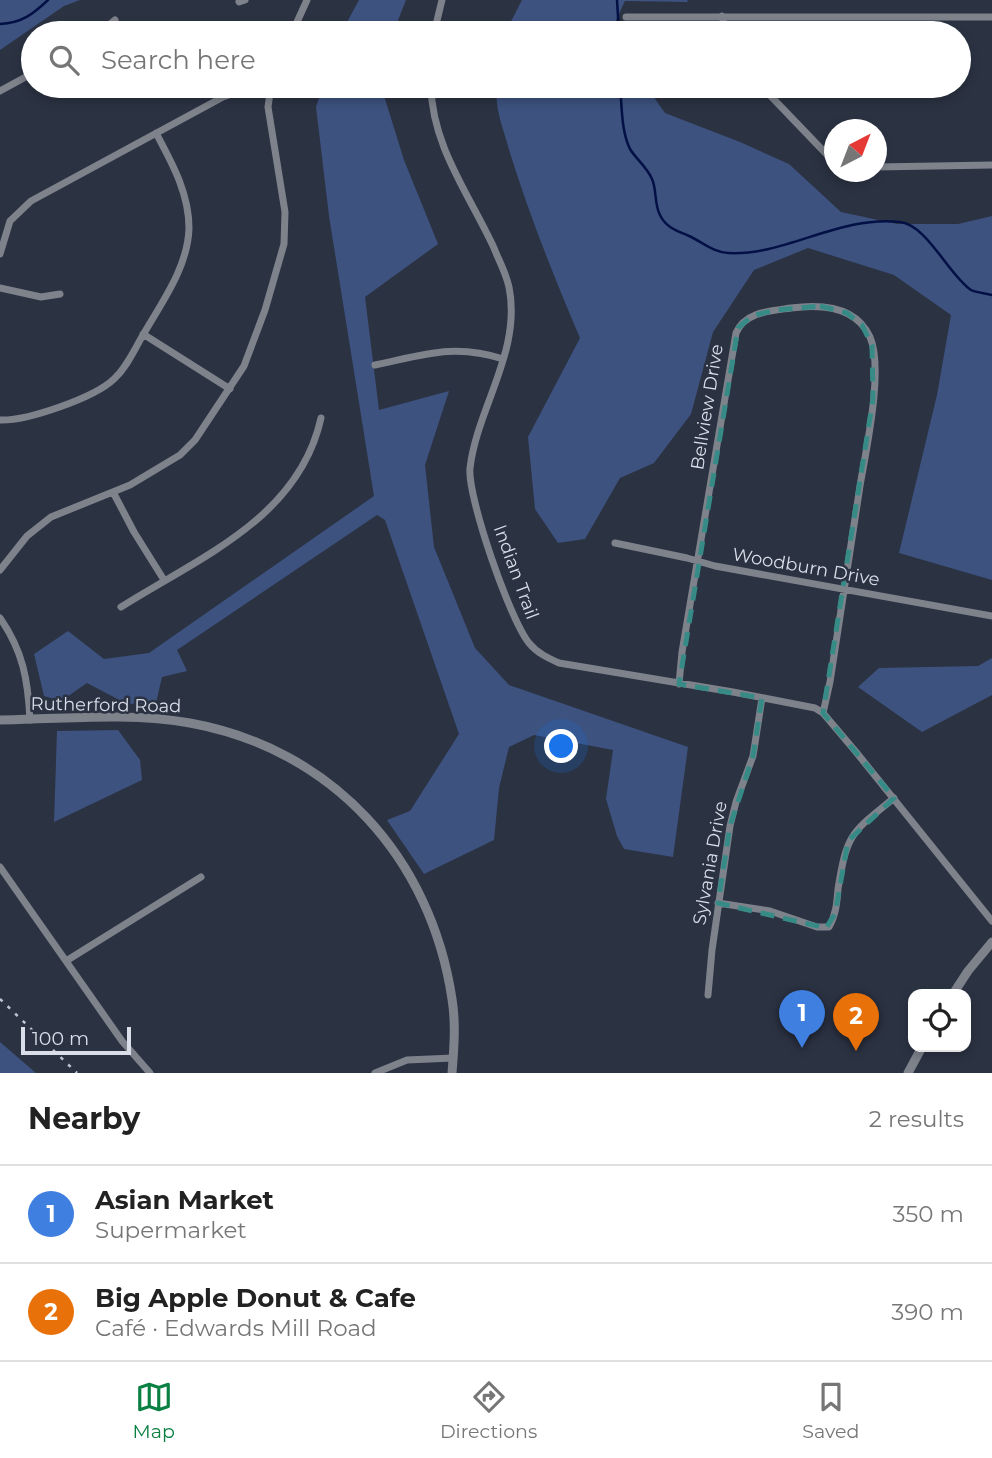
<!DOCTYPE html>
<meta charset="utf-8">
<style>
:root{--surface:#fff;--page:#f2f2f2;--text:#222;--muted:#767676;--line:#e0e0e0;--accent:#0b8043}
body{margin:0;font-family:Montserrat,sans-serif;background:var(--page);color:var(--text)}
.controls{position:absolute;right:21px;bottom:21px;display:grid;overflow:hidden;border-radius:14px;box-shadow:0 4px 10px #0003}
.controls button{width:63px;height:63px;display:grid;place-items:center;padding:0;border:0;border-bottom:2px solid var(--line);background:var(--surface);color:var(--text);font:35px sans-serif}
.compass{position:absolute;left:824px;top:119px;width:63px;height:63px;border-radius:50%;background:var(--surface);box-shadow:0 4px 10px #0003;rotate:42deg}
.scale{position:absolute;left:21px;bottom:18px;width:110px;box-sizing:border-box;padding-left:7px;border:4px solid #d9dee9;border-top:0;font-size:19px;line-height:24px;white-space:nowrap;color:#d9dee9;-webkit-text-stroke:5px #2b3242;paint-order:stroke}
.you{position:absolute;left:562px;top:747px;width:24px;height:24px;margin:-18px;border:5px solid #fff;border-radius:50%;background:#1a73e8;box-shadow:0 0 0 10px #1a73e833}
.badge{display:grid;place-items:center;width:46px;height:46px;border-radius:50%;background:var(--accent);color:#fff;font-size:23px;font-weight:700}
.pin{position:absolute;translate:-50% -58px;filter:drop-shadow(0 2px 4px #0008)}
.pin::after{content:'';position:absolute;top:37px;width:24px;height:21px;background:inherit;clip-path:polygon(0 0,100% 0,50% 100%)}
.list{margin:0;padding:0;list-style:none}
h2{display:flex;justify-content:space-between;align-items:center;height:91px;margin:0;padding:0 28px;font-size:30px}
h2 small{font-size:23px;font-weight:400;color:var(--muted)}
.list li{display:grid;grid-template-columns:46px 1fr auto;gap:21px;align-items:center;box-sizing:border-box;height:98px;padding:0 28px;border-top:2px solid var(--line)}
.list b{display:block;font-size:26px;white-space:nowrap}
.list p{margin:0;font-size:23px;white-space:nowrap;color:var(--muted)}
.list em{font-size:23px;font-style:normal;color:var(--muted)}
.icon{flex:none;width:38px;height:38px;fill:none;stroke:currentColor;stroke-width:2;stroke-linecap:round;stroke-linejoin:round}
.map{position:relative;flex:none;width:992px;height:1073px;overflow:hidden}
.search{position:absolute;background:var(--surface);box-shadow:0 4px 10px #0003;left:21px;right:21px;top:21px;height:77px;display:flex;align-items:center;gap:18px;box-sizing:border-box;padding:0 24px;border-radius:38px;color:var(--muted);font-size:26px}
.sheet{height:287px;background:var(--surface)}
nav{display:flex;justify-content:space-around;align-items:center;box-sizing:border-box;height:98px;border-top:2px solid var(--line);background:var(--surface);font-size:19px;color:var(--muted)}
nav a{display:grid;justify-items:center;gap:4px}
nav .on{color:var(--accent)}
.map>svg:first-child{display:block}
.green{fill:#3d527f}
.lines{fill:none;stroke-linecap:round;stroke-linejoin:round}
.stream{stroke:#031046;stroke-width:2.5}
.minor{stroke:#7e828b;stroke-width:7}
.tertiary{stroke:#7e828b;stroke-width:9}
.rail{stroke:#bec4cf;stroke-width:2.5;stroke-dasharray:3.5 7;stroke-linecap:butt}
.marked{fill:none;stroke:#378b87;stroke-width:5;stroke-dasharray:14 9;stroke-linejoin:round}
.labels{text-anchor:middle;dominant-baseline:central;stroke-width:5;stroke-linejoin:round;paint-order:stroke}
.street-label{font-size:18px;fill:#d9dee9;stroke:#2b3242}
</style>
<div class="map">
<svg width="992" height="1073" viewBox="0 0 992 1073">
<rect width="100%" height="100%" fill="#2b3242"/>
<path class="green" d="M 0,0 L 80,0 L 64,6 L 0,50 Z
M 359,0 L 406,0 L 393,33 L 341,33 Z
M 522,0 L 687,0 L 688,2 L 625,1 L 610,33 L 505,33 Z
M 323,86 L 381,86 L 404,160 L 438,244 L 365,297 L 379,410 L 449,391 L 425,465 L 434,547 L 475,648 L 509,685 L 688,747 L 673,857 L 624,849 L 617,836 L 606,799 L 613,750 L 534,735 L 509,747 L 499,788 L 494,840 L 424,874 L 387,820 L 410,811 L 459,734 L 385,520 L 377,515 L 177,650 L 187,671 L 162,677 L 156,703 L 127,704 L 87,683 L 61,701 L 44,696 L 34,654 L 68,631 L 104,659 L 149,653 L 374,496 L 329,216 L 316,107 Z
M 497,86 L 646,86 L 665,113 L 740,142 L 789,164 L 841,212 L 897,224 L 958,224 L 992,216 L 992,580 L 899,553 L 937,395 L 951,315 L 894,275 L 808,248 L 754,270 L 713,332 L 691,414 L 654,463 L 620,478 L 585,539 L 558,543 L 535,509 L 528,437 L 580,338 C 554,277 530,217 510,153 C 504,130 494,109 497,86 Z
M 992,658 L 992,695 L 922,732 L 858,687 L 879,668 L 978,666 Z
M 118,730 L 140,760 L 142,780 L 54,822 L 57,731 Z
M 0,1042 L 36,1073 L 0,1073 Z"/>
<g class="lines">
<path class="stream" d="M 617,0 L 619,33
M 0,24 C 22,23 33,14 48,0
M 620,86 C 622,105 621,131 630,149 C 636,159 647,167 652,179 C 657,190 654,204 660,215 C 666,228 678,231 689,236 C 702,242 713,252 728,253 C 786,256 839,215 900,222 C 927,225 948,274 971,290 C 977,293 986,293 992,295"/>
<path class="minor" d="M 239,2 L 245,0
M 722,16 L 726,33
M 626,17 L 992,17
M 100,33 L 115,20
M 292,33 L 307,0
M 434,33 L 442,0
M 431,86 C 432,146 469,194 494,248 C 499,261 506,273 509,287 C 522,351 477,408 470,468 C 467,496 510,620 529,643 C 537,653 548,658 559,663 L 733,692 L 815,708 L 823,713 L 856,752 L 992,921
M 761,86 L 834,162
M 0,91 L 33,73
M 876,167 L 992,165
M 0,254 L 10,221 L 31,201 L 223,97 L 248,88 L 270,87
M 0,288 L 41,297 L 60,294
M 143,334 L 230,389
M 375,365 C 423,355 454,343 503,359
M 0,420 C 27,421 94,398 114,379 C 127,367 134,350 143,335 C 162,302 188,267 189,228 C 189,193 172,163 156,133
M 113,492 L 134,532 L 164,580
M 615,543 L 687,558 L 715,566 L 992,616
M 0,570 L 27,536 L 51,517 L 130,485 L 180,455 L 195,440 L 244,366 L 265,310 L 284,244 L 285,212 L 268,107 L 271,86
M 121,607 C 200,557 299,518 321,418
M 0,618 C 23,651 28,680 30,720
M 679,684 L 682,652 L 736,333 C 745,312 770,311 791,308 C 820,304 856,306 870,337 C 884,369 866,450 860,486 C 850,551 840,616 830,682 L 823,713
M 0,867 L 122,1041 L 150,1073
M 718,903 L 770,911 L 817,927 L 829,927 C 836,915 837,902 838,889 C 847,833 851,833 894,798
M 66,961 L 201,877
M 708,995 L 712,950 L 730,826 L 736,802 L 753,756 L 762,698
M 375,1073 L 407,1060 L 453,1058"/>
<path class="tertiary" d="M 0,720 C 61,719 131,712 190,723 C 333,749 431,858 452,999 C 456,1024 454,1048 452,1073
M 953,994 L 968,971 L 992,942
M 908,1073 L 922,1047"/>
<path class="rail" d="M 0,999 L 77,1073"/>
</g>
<path class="marked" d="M 820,306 L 847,313 L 862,325 L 872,345 L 873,399 L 823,713 L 894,798 L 848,841 L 835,914 L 826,928 L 718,903 L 730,826 L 753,756 L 762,698 L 679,684 L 738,328 L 752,316 L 775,310 Z"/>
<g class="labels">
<g class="street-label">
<text transform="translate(707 407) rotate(-81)">Bellview Drive</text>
<text transform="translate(806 567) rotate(10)">Woodburn Drive</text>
<text transform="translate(516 572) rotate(70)">Indian Trail</text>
<text transform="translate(106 705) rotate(1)">Rutherford Road</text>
<text transform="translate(710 863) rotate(-80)">Sylvania Drive</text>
</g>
</g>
</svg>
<div class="controls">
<button><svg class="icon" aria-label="locate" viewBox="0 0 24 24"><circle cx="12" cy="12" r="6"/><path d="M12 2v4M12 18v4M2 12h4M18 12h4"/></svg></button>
</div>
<svg class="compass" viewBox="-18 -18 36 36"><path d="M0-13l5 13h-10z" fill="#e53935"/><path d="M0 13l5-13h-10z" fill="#767676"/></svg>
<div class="scale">100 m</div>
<div class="you"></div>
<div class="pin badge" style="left:802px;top:1048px;background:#3f7fe0">1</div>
<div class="pin badge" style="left:856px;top:1051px;background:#e8710a">2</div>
<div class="search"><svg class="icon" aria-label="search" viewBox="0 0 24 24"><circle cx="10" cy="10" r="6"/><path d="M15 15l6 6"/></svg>Search here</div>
</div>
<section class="sheet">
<h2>Nearby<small>2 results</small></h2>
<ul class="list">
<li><span class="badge" style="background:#3f7fe0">1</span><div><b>Asian Market</b><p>Supermarket</p></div><em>350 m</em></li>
<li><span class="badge" style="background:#e8710a">2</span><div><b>Big Apple Donut &amp; Cafe</b><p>Café · Edwards Mill Road</p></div><em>390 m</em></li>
</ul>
</section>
<nav>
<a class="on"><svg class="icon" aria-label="map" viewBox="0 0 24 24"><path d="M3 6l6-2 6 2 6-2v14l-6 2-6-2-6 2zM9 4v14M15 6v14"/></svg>Map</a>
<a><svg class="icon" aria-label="directions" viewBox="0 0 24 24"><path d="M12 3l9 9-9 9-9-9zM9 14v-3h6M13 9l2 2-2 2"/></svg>Directions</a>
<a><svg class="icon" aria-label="saved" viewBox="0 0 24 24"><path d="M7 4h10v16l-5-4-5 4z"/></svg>Saved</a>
</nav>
